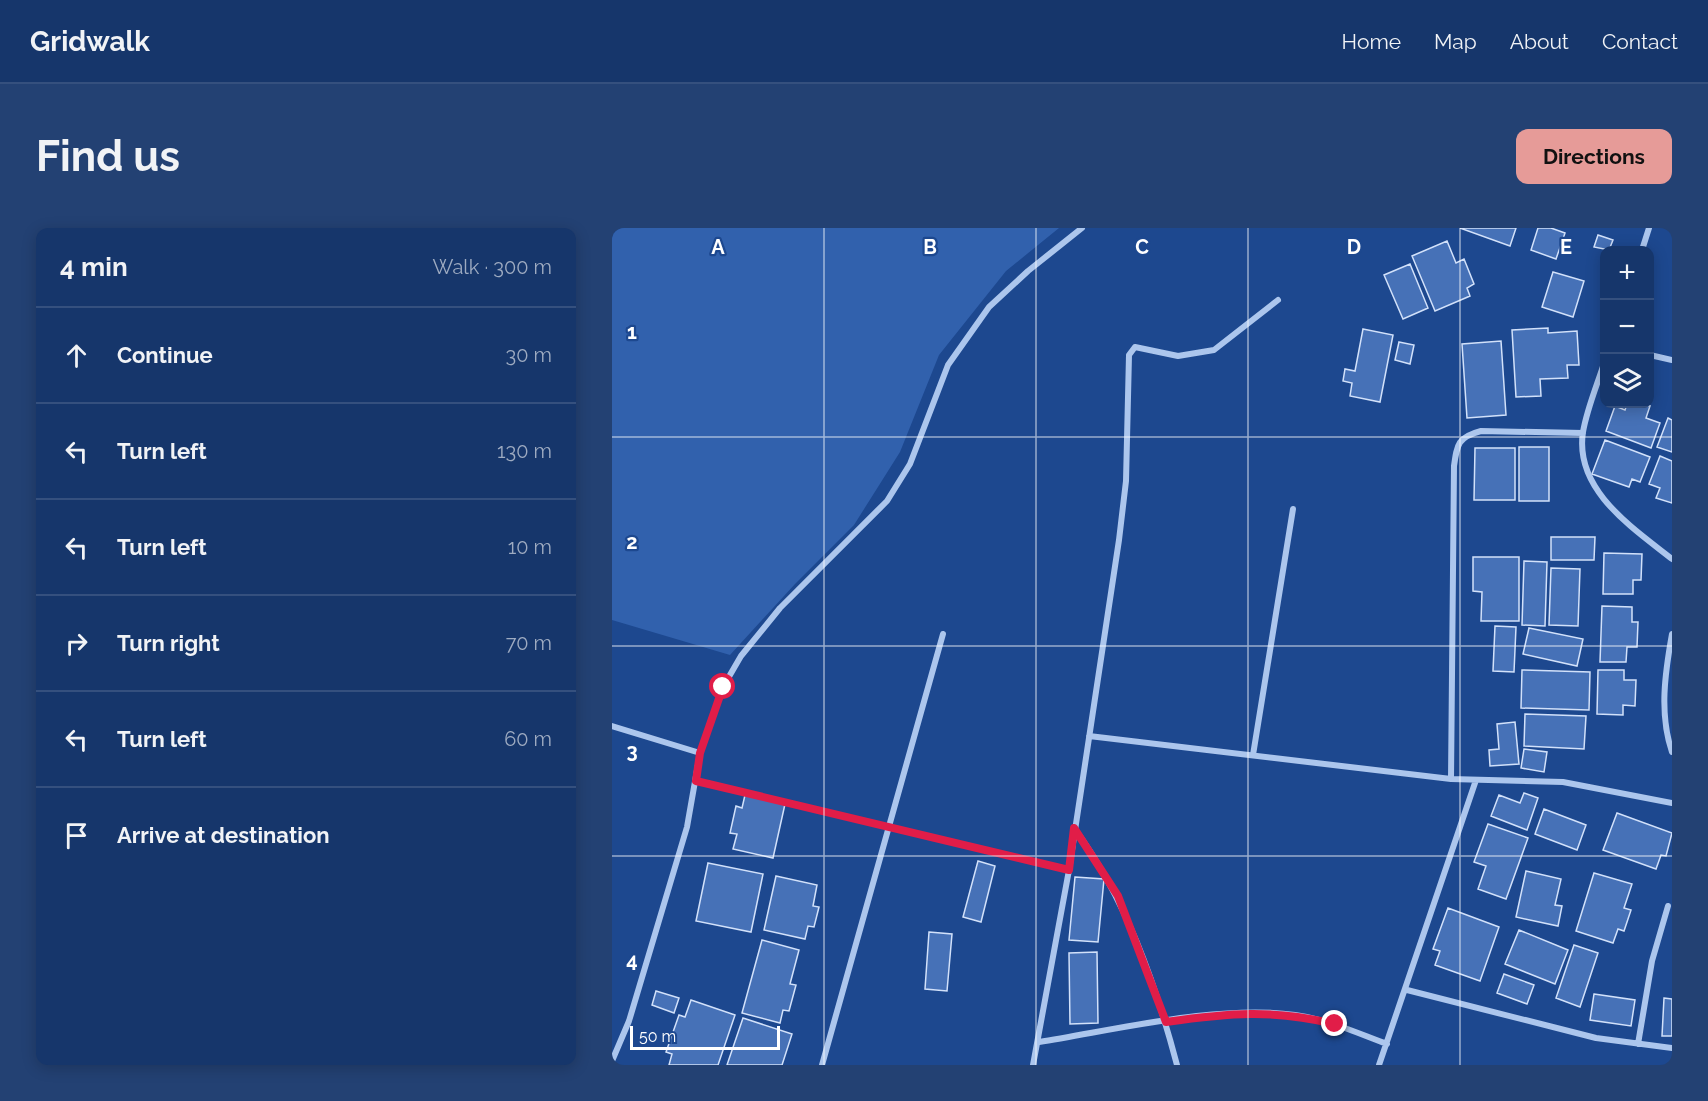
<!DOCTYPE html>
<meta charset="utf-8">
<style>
:root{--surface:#16366b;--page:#234173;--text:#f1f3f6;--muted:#9eabc1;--line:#35507e;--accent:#e69b98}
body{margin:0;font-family:Raleway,sans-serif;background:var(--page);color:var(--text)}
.controls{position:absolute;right:18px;top:18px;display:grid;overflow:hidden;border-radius:12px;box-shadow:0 3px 15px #0003}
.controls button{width:54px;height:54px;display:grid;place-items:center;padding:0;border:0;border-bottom:2px solid var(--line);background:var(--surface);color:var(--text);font:30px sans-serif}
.scale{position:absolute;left:18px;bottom:15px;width:150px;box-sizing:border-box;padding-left:6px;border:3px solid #fff;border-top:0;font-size:16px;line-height:21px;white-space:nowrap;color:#fff;-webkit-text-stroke:4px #1d488f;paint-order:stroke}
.stop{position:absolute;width:18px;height:18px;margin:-14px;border:4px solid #e11d48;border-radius:50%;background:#fff}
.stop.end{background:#e11d48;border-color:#fff;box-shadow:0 2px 6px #0008}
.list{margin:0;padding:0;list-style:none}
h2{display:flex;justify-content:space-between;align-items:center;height:78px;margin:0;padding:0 24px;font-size:26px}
h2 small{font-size:20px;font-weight:400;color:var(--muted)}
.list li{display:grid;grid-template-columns:39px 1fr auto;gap:18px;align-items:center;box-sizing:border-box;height:96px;padding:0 24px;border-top:2px solid var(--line)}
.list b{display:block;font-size:22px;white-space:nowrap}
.list em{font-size:20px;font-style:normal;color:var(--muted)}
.icon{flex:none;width:33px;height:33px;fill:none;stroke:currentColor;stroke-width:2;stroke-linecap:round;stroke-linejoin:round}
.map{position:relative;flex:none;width:1060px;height:837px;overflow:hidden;border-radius:12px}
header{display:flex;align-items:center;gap:36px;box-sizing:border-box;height:84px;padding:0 30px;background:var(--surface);border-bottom:2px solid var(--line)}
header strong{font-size:28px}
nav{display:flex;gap:33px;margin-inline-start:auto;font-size:21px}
.intro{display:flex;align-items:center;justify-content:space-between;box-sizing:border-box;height:144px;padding:0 36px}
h1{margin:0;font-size:42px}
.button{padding:15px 27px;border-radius:12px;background:var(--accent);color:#111;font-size:21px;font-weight:700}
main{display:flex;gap:36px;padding:0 36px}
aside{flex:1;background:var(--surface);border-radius:12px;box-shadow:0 3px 15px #0003}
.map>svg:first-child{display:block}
.green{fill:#3161ad}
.building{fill:#4671b7;stroke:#d2e1fa;stroke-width:1.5}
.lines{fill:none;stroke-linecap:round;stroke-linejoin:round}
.street{stroke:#acc6ed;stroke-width:6}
.route{stroke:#e11d48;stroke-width:8}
.grid{fill:none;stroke:#fff;stroke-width:1.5;stroke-opacity:0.55}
.grid-label{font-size:20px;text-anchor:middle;font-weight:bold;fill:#fff;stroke:#1d488f;stroke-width:4.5;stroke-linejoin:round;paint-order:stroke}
</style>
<header>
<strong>Gridwalk</strong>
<nav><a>Home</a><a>Map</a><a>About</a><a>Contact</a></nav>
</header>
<div class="intro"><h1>Find us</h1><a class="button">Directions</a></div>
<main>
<aside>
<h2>4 min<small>Walk · 300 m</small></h2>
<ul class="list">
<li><svg class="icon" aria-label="ahead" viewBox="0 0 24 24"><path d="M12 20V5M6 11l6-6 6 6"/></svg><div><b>Continue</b></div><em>30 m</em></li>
<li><svg class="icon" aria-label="left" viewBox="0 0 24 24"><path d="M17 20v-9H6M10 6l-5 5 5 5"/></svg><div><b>Turn left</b></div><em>130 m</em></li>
<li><svg class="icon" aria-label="left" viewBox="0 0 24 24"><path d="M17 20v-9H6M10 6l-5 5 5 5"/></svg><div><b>Turn left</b></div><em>10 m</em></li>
<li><svg class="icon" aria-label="right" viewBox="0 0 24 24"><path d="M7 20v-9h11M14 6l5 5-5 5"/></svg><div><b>Turn right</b></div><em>70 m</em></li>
<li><svg class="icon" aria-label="left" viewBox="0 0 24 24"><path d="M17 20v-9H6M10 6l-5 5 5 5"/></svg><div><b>Turn left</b></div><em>60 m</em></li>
<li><svg class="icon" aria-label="arrive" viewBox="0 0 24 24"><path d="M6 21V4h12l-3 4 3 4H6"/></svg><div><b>Arrive at destination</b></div></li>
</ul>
</aside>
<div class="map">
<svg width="1060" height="837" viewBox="0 0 1060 837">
<rect width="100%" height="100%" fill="#1d488f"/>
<path class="green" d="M 0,0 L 447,0 L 394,43 L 327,127 L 288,224 L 242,297 L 183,356 L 118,427 L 0,392 Z"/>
<path class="building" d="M 848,0 L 904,0 L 898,18 Z
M 926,0 L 939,0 L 953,5 L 944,31 L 919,22 Z
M 986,7 L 1001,12 L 997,22 L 982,19 Z
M 835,13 L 844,35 L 852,31 L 862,56 L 855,60 L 858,68 L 823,83 L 800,28 Z
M 798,36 L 816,80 L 791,91 L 772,47 Z
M 941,44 L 972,53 L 961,89 L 930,79 Z
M 936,100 L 936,105 L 965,103 L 967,137 L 955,137 L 956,150 L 928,151 L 929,168 L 904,169 L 900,102 Z
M 751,101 L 781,107 L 768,174 L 738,168 L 740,155 L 731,153 L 733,141 L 743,143 Z
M 889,113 L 894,187 L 855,190 L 850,116 Z
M 787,114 L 802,117 L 798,136 L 783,132 Z
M 1015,176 L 1038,178 L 1034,190 L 1048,195 L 1039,220 L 994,203 L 1003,178 L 1013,182 Z
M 1056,190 L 1060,192 L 1060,224 L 1045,219 Z
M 993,212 L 1038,229 L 1028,254 L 1020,251 L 1017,259 L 980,246 Z
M 907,219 L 937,219 L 937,273 L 907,273 Z
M 863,220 L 903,220 L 903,272 L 862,272 Z
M 1048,228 L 1060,233 L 1060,275 L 1044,270 L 1048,260 L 1037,256 Z
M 939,309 L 983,309 L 982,332 L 939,332 Z
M 992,325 L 1030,326 L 1029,352 L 1021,352 L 1021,366 L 991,366 Z
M 861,329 L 907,329 L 907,393 L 869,393 L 870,364 L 861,363 Z
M 912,333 L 935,334 L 933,398 L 910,397 Z
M 939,340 L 968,341 L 966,398 L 937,397 Z
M 990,378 L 1020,379 L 1020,394 L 1026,394 L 1025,419 L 1015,419 L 1014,434 L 988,434 Z
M 883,398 L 904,399 L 902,444 L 881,443 Z
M 917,400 L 971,411 L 965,438 L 911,426 Z
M 910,442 L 978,444 L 977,482 L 909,480 Z
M 986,442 L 1012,442 L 1012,452 L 1024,452 L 1023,478 L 1011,477 L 1011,487 L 985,486 Z
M 913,486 L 974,488 L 972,521 L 912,518 Z
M 903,494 L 907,536 L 878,538 L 877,522 L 887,521 L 885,496 Z
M 912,521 L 935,524 L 932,544 L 909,540 Z
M 912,565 L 926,570 L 915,602 L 879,588 L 887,567 L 908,575 Z
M 133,567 L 173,576 L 161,630 L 121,621 L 125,606 L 118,605 L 124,578 L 130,580 Z
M 932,581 L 974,597 L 965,622 L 923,606 Z
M 1005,585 L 1060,605 L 1054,628 L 1049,627 L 1044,641 L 991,622 Z
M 876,596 L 916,610 L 894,671 L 866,661 L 874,638 L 862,634 Z
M 366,633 L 383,638 L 369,694 L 351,689 Z
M 96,635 L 151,646 L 139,704 L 84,693 Z
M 914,643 L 949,651 L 943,677 L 950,678 L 946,698 L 904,689 Z
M 982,645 L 1020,656 L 1012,680 L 1019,682 L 1012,703 L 1006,701 L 1001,715 L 964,703 Z
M 164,648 L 205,657 L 201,678 L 207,679 L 202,699 L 196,698 L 193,711 L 152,702 Z
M 463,649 L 492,651 L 486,714 L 457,712 Z
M 836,680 L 887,699 L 868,753 L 823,737 L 828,723 L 821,721 Z
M 907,702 L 956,722 L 943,756 L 893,736 Z
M 317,704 L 340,706 L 335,763 L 313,761 Z
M 150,712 L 187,722 L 178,756 L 184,757 L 177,783 L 171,782 L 168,795 L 130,785 Z
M 962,717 L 986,725 L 968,779 L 944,770 Z
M 485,724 L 486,795 L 458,796 L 457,725 Z
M 892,746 L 922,757 L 915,776 L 885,765 Z
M 44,763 L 67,770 L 62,785 L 40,777 Z
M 982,766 L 1023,772 L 1019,798 L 978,792 Z
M 1052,770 L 1060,771 L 1060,808 L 1050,808 Z
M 79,772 L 123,787 L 106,837 L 57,837 L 60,826 L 54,824 L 67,787 L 73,789 Z
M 131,790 L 180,806 L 170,837 L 115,837 Z"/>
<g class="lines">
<path class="street" d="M 1030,22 L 1037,0
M 1038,127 L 1060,132
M 993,132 C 986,155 975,180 971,204 C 962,262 1021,300 1060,331
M 1060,406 C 1053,445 1047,486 1060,524
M 0,498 L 88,525
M 477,508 L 839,551 L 951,554 L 1060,575
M 641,527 L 681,281
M 839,551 L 842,238 C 845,216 846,209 869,203 L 971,205
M 84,553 L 457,642
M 462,600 C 513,669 543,754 565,837
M 795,762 L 984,810 L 1060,820
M 427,814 C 503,802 608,776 683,787 C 715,791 745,805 775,816
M 1026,816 L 1040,733 L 1056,678
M 0,833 L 17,793 L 75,599 L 88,525 L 111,459 L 129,428 L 168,380 L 275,273 L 298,236 L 336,137 L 377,79 L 416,43 L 470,0
M 210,837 L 331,406
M 421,837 L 457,642 L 507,312 L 514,253 L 517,127 L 523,119 L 566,128 L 602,122 L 666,72
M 767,837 L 864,552"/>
</g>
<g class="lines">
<path class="route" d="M 111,459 L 88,525 L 84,553 L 457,642 L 462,600 L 506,668 L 554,794 C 617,785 660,781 723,796"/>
</g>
<path class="grid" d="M 212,0 L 212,837M 424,0 L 424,837M 636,0 L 636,837M 848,0 L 848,837M 0,209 L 1060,209M 0,418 L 1060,418M 0,628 L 1060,628"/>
<g class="grid-label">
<text x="106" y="26">A</text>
<text x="318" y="26">B</text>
<text x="530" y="26">C</text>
<text x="742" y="26">D</text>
<text x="954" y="26">E</text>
<text x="20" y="111">1</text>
<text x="20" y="321">2</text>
<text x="20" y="530">3</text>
<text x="20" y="739">4</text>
</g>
</svg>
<div class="controls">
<button>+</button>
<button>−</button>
<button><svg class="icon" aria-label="layers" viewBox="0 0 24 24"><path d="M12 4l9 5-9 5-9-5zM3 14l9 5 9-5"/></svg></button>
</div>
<div class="scale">50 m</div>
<div class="stop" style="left:111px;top:459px"></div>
<div class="stop end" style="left:723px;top:796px"></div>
</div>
</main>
